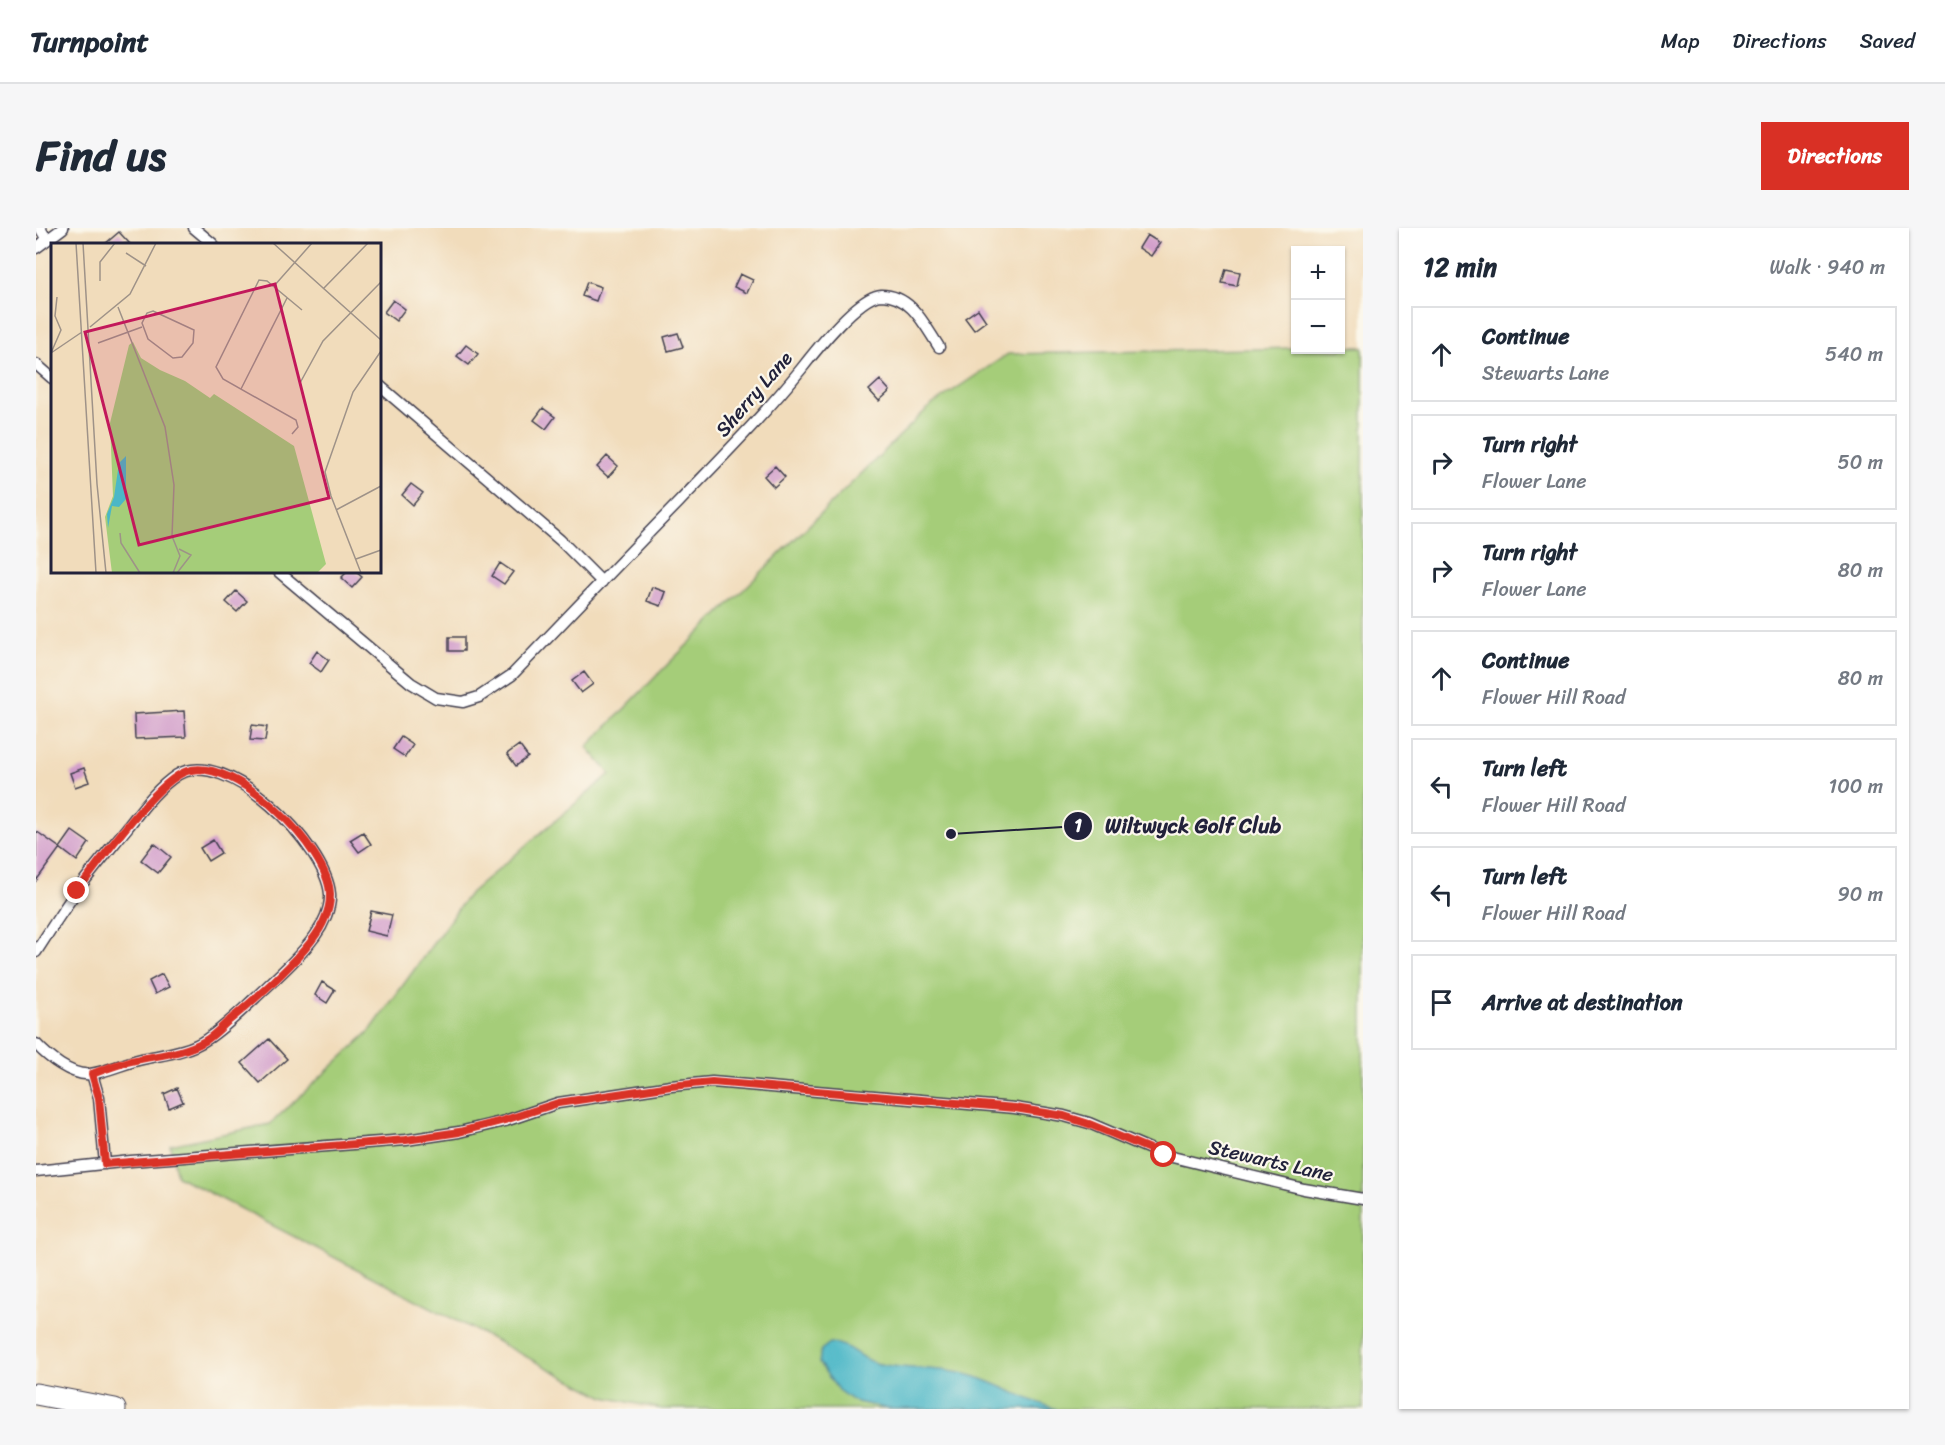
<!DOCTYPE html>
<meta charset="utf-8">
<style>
:root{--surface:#fff;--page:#f6f6f7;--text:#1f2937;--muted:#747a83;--line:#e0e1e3;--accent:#d93025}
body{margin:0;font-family:Sriracha,sans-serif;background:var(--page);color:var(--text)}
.controls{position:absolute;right:18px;top:18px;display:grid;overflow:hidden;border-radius:0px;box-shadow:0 2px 4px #0004}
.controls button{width:54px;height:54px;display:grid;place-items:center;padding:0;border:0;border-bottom:2px solid var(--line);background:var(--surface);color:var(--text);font:30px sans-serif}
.stop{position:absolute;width:18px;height:18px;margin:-14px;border:4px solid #d93025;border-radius:50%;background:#fff}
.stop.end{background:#d93025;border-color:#fff;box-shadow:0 2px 6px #0008}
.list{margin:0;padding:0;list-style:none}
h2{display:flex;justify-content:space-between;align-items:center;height:78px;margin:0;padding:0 24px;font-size:26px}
h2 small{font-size:20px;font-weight:400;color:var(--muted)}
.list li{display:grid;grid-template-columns:39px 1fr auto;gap:18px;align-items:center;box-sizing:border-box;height:96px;margin:0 12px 12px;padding:0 12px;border:2px solid var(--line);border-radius:0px}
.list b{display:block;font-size:22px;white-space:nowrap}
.list p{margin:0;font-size:20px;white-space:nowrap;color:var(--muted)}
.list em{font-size:20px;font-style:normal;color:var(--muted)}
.icon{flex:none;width:33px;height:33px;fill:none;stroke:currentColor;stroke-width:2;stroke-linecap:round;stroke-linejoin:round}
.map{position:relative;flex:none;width:1327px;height:1181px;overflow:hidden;border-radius:0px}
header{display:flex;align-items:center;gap:36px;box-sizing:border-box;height:84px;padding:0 30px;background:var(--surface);border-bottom:2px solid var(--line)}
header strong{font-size:28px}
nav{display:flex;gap:33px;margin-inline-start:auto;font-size:21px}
.intro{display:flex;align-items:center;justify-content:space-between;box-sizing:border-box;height:144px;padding:0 36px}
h1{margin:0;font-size:42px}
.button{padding:15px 27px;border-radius:0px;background:var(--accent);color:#fff;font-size:21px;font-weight:700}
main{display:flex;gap:36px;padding:0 36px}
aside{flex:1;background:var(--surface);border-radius:0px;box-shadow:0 2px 4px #0004}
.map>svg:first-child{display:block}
.green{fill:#a5cd79;stroke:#64785a;stroke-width:1.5}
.water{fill:#4bb7c7;stroke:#366c81;stroke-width:1.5}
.building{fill:#d29dca}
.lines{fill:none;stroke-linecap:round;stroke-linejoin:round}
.street-casing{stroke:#413e4e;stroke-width:13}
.highway-casing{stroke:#413e4e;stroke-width:23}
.street{stroke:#fff;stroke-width:10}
.highway{stroke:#fff;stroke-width:21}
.route{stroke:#d93025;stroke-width:8}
.labels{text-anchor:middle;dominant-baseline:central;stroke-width:4.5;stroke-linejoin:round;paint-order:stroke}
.street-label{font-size:20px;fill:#22223b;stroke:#fbf7ec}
.inset-road{fill:none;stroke:#9e9288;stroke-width:1.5}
.view{fill:#c2185b;fill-opacity:0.15;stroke:#c2185b;stroke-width:3}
.inset-edge{fill:none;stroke:#22223b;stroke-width:3}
.leader{fill:none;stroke:#22223b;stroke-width:2}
.callout-dot{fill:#22223b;stroke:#fbf7ec;stroke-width:2}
.mark-label{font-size:18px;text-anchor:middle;font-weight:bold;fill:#fff}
.callout-label{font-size:21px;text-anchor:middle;font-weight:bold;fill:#22223b;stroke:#fbf7ec;stroke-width:4.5;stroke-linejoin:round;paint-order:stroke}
</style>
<header>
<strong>Turnpoint</strong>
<nav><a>Map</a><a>Directions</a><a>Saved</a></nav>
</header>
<div class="intro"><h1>Find us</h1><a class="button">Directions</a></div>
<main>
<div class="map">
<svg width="1327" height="1181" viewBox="0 0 1327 1181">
<rect width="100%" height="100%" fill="#fbf7ec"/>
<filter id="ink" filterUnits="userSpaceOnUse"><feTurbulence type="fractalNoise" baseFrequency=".0167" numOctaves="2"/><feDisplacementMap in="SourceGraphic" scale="12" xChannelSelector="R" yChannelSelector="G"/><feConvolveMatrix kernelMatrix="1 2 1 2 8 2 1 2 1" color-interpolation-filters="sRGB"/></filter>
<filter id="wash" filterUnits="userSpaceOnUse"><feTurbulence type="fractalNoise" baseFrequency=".008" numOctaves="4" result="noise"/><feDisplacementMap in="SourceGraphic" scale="24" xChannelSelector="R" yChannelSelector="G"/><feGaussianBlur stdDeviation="1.35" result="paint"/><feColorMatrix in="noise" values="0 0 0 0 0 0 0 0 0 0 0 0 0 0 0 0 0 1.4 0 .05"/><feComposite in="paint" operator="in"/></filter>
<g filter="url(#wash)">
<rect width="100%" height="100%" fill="#f1dcbb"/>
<path class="green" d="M 1305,119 L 1327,119 L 1327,1181 L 626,1181 L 568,1169 L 141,948 L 134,917 L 234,896 L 334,803 L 432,667 L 574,546 L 551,519 L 633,435 L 894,178 L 972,126 L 1259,120 L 1304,122 Z"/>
<path class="water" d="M 794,1115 C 813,1115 822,1130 839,1135 C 872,1143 907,1138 940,1149 C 968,1158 992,1173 1021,1181 L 852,1181 L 817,1173 L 802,1162 L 783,1135 L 785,1122 Z"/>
<g id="blocks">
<path class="building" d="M 83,4 L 94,16 L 69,16 Z
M 1111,7 L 1124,15 L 1115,28 L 1103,20 Z
M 1190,41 L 1204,44 L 1201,58 L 1186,55 Z
M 704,46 L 717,52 L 711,65 L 698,59 Z
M 551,54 L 565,59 L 560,73 L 546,68 Z
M 357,72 L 369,81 L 360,93 L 348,84 Z
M 942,81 L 950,93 L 938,102 L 929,90 Z
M 642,105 L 647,119 L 632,123 L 628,109 Z
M 430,117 L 442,126 L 433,137 L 421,128 Z
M 844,152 L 854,163 L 843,173 L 833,162 Z
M 507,180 L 519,189 L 510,201 L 498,192 Z
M 571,228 L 582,238 L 572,249 L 561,239 Z
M 739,238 L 749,249 L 738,259 L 728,248 Z
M 375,256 L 387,265 L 377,277 L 366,267 Z
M 464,335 L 477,344 L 468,356 L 456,348 Z
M 311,344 L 320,344 L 326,349 L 316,360 L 305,350 Z
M 616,359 L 630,364 L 625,378 L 611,373 Z
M 200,363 L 211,373 L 201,384 L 190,374 Z
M 413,409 L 428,409 L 428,423 L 413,423 Z
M 281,423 L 293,432 L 285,444 L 273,435 Z
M 548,444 L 557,456 L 545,465 L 536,453 Z
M 148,483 L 150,509 L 99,511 L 98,486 Z
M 216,497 L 231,499 L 229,513 L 214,512 Z
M 365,509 L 377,517 L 369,529 L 357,521 Z
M 483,517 L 492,529 L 480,538 L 471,526 Z
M 48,540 L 53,554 L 39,559 L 34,545 Z
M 0,603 L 24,620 L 0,653 Z
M 36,603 L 53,615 L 41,633 L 24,620 Z
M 327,604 L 335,616 L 323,624 L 314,612 Z
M 177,612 L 185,625 L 172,633 L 164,620 Z
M 118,615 L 135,629 L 122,645 L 105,632 Z
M 335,683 L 356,687 L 351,708 L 330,703 Z
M 126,746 L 133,759 L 119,766 L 113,753 Z
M 286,754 L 299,762 L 291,775 L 279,767 Z
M 233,811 L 251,831 L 224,855 L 206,835 Z
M 141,860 L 147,874 L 133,880 L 128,866 Z"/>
</g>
</g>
<g filter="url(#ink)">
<use href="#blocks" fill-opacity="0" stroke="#413e4e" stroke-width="1.5"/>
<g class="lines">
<defs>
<path id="street" d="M 4,0 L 11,12
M 158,0 L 177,16
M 0,20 L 27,0
M 0,136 L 16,150
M 344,158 L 524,312 L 566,354
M 243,344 L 375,455 L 400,470 L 427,474 L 443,469 L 476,447 C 532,389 587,331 643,274 C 685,230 728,187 766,140 C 780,122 823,68 845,67 C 876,67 889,98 903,119
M 0,724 C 13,704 26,683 40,664 C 56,642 74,621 91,600 C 106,581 121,560 141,547 C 191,517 290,618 294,666 C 295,680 287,697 279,708 C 262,731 240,750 219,770 C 204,784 188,800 171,811 C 154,823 130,826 111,830 C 92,833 72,844 54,846 C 35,848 12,829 0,816
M 56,846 L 63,870 L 69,936
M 0,943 L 95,933 L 370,912 L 423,904 L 469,893 L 522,875 L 635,858 L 676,854 L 979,880 L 1028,888 L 1053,895 L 1128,927 L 1268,961 L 1327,971"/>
<path id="highway" d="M 0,1166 L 79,1181"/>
</defs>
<use href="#street" class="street-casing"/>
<use href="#highway" class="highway-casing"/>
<use href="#street" class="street"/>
<use href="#highway" class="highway"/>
</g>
</g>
<g class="lines" filter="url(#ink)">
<path class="route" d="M 41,663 C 63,635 120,553 151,543 C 198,527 294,621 294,667 C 294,674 292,684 289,690 C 278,721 217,773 190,795 C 184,801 177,808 169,813 C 147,826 120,827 95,833 C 82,836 69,841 56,846 L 63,870 L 69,936 L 370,912 L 423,904 L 469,892 L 522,875 L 635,858 L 676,854 L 979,880 L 1028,888 L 1053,896 L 1128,927"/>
</g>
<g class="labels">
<g class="street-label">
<text transform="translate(718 166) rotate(-49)">Sherry Lane</text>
<text transform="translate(1235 933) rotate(13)">Stewarts Lane</text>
</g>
</g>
<g transform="translate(15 15)">
<rect width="330" height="330" fill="#f1dcbb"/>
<path d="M 82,99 L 90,115 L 109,127 L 134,138 L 159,155 L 163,151 L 243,203 L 275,321 L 266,330 L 61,330 L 54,274 L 62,253 L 59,180 L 78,102 Z" fill="#a5cd79"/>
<path d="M 75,213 L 75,256 L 68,264 L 61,263 L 57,285 L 56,271 L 63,254 L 68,220 Z" fill="#4bb7c7"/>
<path class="inset-road" d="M 25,0 L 45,330M 32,0 L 46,241 L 55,330M 222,0 L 330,97M 75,10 L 95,23M 49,38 L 49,19 L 64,0M 223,43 L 261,0M 272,46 L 317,0M 67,64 L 114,184 L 123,242 L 121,293 L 129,313 L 122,330M 102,68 L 143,87 L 142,100 L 131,114 L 122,115 L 97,96 L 91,80 L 96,70 ZM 39,84 L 79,51 L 105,0M 47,100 L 91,84M 0,110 L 31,89M 0,110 L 10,87 L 4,73 L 6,54M 249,140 L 272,98 L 330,39M 190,146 L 236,55M 241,191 L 247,184 L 245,177 L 172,136 L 165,124 L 208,37 L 216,38 L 251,67M 285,267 L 330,243M 69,290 L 70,300 L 89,330M 305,316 L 330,307M 126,330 L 140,312 L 128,306M 310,330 L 280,253 L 274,229 L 302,149 L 330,108"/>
<path class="view" d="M 224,41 L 278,255 L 88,302 L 34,89 Z"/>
<rect width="330" height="330" class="inset-edge"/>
</g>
<path class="leader" d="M915 606L1042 598"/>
<g class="callout-dot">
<circle cx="915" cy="606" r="6"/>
<circle cx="1042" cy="598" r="15"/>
</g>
<g class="mark-label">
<text x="1042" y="604">1</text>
</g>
<g class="callout-label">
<text x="1157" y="605">Wiltwyck Golf Club</text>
</g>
</svg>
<div class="controls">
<button>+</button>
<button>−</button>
</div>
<div class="stop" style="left:1128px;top:927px"></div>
<div class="stop end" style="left:41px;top:663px"></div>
</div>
<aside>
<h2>12 min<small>Walk · 940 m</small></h2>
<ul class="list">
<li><svg class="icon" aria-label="ahead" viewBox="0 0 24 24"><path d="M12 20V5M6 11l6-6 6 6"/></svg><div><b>Continue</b><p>Stewarts Lane</p></div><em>540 m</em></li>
<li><svg class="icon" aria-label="right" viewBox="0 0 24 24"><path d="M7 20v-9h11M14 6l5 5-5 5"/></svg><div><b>Turn right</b><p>Flower Lane</p></div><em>50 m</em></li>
<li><svg class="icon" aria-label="right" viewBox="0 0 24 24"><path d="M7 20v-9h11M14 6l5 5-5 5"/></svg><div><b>Turn right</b><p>Flower Lane</p></div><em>80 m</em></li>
<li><svg class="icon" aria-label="ahead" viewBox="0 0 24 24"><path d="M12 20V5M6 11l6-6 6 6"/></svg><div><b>Continue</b><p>Flower Hill Road</p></div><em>80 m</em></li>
<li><svg class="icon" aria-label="left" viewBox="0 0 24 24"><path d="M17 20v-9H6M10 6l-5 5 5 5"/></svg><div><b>Turn left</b><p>Flower Hill Road</p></div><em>100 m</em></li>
<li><svg class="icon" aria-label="left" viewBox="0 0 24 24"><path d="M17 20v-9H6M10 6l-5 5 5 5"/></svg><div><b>Turn left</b><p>Flower Hill Road</p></div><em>90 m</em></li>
<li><svg class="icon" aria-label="arrive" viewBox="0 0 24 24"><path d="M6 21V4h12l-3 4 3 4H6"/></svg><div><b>Arrive at destination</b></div></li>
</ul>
</aside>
</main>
